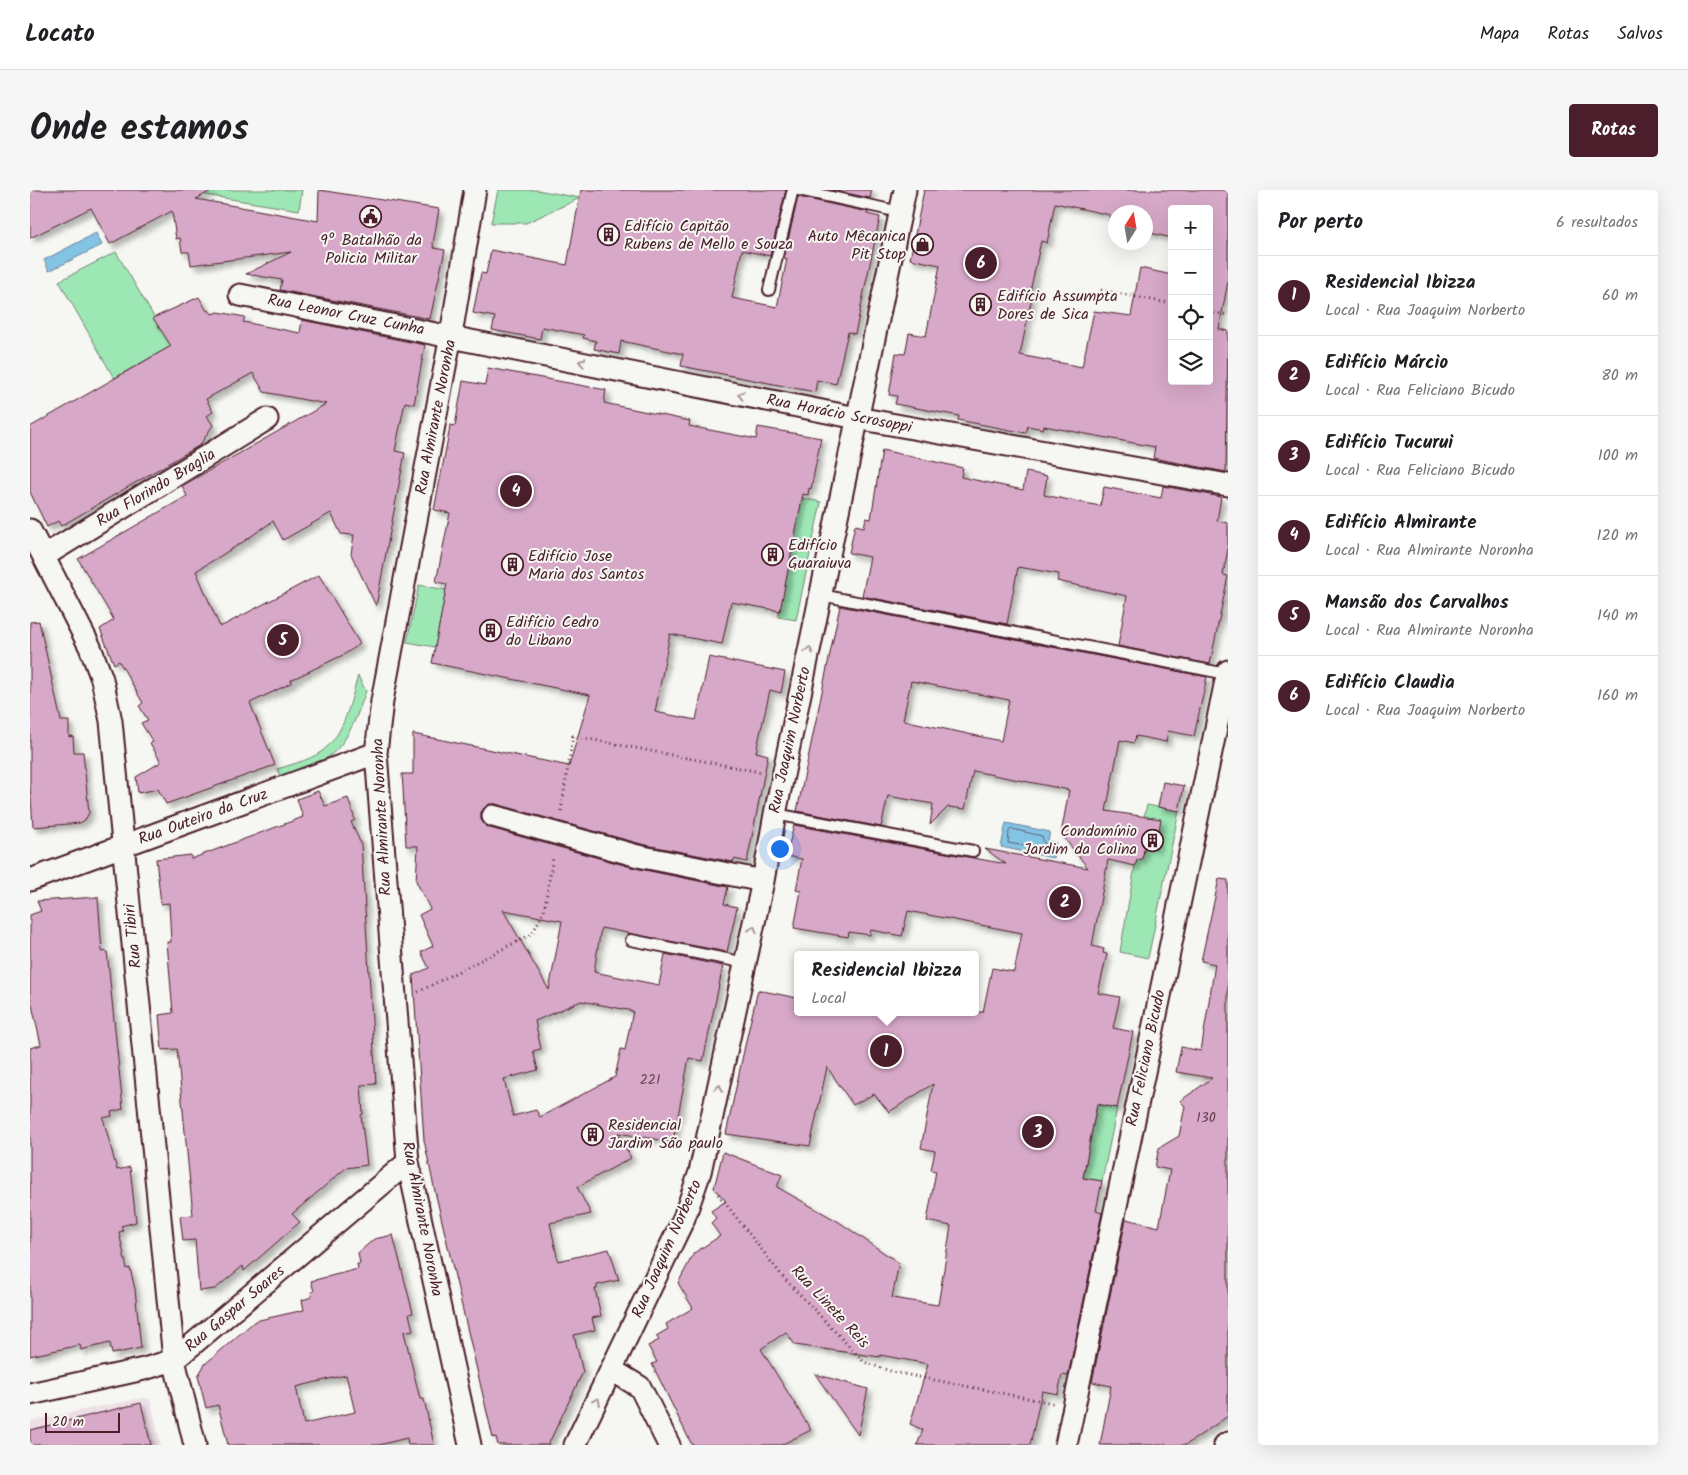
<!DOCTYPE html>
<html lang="pt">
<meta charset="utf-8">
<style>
:root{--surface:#fff;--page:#f6f6f6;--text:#202124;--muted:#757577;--line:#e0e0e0;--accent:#4a1f2b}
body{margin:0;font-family:Kalam,sans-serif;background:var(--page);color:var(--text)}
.controls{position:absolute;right:15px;top:15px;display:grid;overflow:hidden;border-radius:5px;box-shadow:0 5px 20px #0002}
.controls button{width:45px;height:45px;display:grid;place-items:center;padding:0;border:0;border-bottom:1px solid var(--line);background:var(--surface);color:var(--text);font:25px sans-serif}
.compass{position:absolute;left:1078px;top:15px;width:45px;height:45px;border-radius:50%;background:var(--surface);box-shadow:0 5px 20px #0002;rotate:11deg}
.scale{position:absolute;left:15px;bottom:12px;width:75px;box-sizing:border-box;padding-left:5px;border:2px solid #4a1f2b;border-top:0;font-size:14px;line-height:18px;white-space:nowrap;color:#4a1f2b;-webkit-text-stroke:4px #f6f6f2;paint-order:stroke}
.you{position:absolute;left:749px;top:658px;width:18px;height:18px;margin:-12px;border:4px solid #fff;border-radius:50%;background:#1a73e8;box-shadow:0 0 0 8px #1a73e833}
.badge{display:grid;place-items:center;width:32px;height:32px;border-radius:50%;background:var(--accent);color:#fff;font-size:16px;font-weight:700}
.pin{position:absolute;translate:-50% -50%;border:2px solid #fff;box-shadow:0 1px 5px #0006}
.popup{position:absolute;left:764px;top:761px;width:185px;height:65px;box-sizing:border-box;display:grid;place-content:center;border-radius:5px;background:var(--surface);filter:drop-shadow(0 1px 4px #0005);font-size:16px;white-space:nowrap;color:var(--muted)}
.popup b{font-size:19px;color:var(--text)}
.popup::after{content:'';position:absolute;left:50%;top:100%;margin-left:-10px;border:10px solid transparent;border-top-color:var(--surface)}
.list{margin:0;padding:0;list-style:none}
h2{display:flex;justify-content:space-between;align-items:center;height:65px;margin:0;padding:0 20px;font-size:21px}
h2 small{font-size:16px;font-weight:400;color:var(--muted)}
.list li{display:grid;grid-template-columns:32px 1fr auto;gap:15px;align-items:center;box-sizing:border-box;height:80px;padding:0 20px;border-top:1px solid var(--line)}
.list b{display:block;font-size:19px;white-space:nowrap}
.list p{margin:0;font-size:16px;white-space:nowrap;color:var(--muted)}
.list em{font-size:16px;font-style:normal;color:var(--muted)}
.icon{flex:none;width:28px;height:28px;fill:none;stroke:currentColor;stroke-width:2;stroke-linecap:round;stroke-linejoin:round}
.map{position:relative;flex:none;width:1198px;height:1255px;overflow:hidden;border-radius:5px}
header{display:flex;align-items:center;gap:30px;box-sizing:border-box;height:70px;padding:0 25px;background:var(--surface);border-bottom:1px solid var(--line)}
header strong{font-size:24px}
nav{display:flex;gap:28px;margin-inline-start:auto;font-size:18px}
.intro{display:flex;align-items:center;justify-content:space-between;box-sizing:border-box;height:120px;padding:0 30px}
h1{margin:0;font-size:35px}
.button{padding:12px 22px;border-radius:5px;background:var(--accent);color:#fff;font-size:18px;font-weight:700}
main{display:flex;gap:30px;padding:0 30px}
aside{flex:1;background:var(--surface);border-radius:5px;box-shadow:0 5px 20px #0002}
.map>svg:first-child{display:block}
.built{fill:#eddfe5}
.green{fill:#9de7b5;stroke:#748370}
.water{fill:#83c3e4;stroke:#6c819a}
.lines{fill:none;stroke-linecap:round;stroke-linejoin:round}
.shore{stroke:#616175;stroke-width:1}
.building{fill:#d7a8c8;stroke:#4a1f2b;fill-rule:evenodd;filter:url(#shadow)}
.service-casing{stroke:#4a1f2b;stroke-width:14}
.minor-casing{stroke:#4a1f2b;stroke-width:25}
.path{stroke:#4a1f2b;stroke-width:3;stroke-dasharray:1 4;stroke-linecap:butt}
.service{stroke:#f6f6f2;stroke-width:10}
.minor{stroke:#f6f6f2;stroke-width:21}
.oneway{stroke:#a99598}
.labels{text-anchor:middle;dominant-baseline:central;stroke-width:4;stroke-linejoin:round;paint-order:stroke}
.number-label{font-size:14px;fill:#6d4152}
.poi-label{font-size:16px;fill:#4a1f2b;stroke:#f6f6f2;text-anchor:start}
.street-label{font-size:16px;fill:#4a1f2b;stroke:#f6f6f2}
</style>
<header>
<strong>Locato</strong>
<nav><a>Mapa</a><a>Rotas</a><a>Salvos</a></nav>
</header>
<div class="intro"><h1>Onde estamos</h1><a class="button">Rotas</a></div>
<main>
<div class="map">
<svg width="1198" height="1255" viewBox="0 0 1198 1255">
<defs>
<filter id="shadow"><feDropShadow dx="4.5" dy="4.5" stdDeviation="2.5" flood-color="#0004"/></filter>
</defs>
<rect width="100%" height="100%" fill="#f6f6f2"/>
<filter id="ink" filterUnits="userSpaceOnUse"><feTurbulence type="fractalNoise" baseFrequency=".02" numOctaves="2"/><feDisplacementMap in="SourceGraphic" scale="10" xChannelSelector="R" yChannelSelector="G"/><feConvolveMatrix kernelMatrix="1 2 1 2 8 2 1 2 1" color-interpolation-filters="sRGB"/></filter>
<g filter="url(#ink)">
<path class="built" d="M 112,1208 L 119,1209 L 121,1212 L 131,1255 L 0,1255 L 0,1231 Z"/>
<path class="green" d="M 175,0 L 272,0 L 269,20 L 175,5 Z
M 468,0 L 507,0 L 550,8 L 496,33 L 461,33 Z
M 86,62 L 141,156 L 84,188 L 29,91 Z
M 772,308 L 791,312 L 766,430 L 748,427 Z
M 389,395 L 416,400 L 405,457 L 377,452 Z
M 328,486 L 336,501 C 318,552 307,575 250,586 L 247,579 C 263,574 285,569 297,557 C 316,539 321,509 328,486 Z
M 1117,615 L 1149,621 L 1118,768 L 1090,762 L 1105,676 L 1107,670 L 1112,669 L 1119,635 L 1113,631 Z
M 1067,915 L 1087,918 L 1072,991 L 1053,988 Z"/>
<path class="water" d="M 66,43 L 72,55 L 19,81 L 14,70 Z
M 976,633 L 1020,642 L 1018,651 L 1026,653 L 1023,668 L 971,657 Z"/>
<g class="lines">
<path class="shore" d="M 982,639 L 1012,646 L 1014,653 L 1019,660 L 978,653 L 979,641 Z"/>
</g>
<path class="building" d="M 0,0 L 183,0 L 166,9 L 288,31 L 289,0 L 409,19 L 403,54 L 404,58 L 415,60 L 400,129 L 250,100 L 252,90 L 216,84 L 261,62 L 161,75 L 159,62 L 152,62 L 150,48 L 146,49 L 142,21 L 80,54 L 61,18 L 0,48 Z
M 551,0 L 756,0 L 740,66 L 712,60 L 702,108 L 747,117 L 757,69 L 754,68 L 768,7 L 838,22 L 837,24 L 850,27 L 825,144 L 818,142 L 806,194 L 787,190 L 785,202 L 651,176 L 653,164 L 591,151 L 589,164 L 564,159 L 566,151 L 553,148 L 554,145 L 512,137 L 510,149 L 462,140 L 465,127 L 443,123 L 451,83 L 456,84 L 461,60 L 537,75 Z
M 801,0 L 842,0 L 840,8 Z
M 894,0 L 1198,0 L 1198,91 L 1189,139 L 1198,141 L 1196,282 L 1123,268 L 1125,257 L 1014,236 L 1013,239 L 998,236 L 996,243 L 928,230 L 929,226 L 865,214 L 867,206 L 859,205 L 866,163 L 875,164 L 879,143 L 896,146 L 910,75 L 880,69 ZM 1025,13 L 1080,25 L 1079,34 L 1086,35 L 1086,22 L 1116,22 L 1116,42 L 1142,48 L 1142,19 L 1179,19 L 1179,191 L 1142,191 L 1142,85 L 1110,78 L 1101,126 L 1064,121 L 1052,177 L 990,165 L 1002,107 L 999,107 L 1011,51 L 1017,53 Z
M 169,107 L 177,121 L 179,120 L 182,124 L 188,122 L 215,127 L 213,132 L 270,143 L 272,130 L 395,155 L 384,214 L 375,212 L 365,261 L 375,263 L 346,416 L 321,364 L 324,345 L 311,344 L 301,323 L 253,350 L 243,331 L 213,352 L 166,381 L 190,437 L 289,385 L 330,454 L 315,464 L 261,490 L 262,492 L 257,495 L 220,513 L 245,575 L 136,614 L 128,599 L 108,603 L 106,587 L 131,572 L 120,553 L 123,552 L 111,533 L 118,530 L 109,516 L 113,513 L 89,471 L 84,474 L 70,439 L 84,430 L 48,369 L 157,306 L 152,296 L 296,214 L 234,202 L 223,183 L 176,209 L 183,222 L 177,226 L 183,235 L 170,255 L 31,336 L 28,331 L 17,337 L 0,302 L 0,237 L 141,156 L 123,128 Z
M 458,178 L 576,200 L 574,213 L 660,231 L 659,236 L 726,249 L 728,237 L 791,248 L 781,299 L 779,298 L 778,305 L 773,304 L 750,421 L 701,412 L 692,454 L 640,444 L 625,522 L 666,530 L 679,467 L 755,482 L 751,503 L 740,500 L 726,562 L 738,565 L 717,672 L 704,669 L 703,672 L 611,654 L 466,614 L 459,614 L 451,622 L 451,630 L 460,638 L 605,678 L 698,697 L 694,714 L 707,717 L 697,762 L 571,738 L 564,782 L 629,795 L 635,764 L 693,776 L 673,871 L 659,868 L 643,952 L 588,943 L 601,968 L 547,997 L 561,1024 L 520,1033 L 528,1071 L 579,1059 L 589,1090 L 567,1095 L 567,1099 L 565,1099 L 571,1126 L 562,1128 L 565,1140 L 544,1145 L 553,1182 L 518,1255 L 468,1255 L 466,1247 L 463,1248 L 404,997 L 394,950 L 383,785 L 399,778 L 391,762 L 403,756 L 389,725 L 400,719 L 386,691 L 388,656 L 376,656 L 373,598 L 372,584 L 383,584 L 383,544 L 539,576 L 560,505 L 402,473 L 417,394 L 406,392 L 420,323 L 404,320 L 418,248 L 420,235 L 425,236 L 433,191 L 455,195 ZM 473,720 L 532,731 L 519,800 ZM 551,811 L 603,821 L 595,860 L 591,859 L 585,887 L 510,927 L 506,920 L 483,926 L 474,889 L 508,880 L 503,861 L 511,859 L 505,831 Z
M 852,260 L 933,278 L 931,287 L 993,300 L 996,282 L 1017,286 L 1014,305 L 1070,316 L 1074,297 L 1131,308 L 1133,296 L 1191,307 L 1187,331 L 1198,333 L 1198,359 L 1193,385 L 1198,386 L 1180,474 L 1088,456 L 1097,406 L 1027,391 L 1029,384 L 988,377 L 977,434 L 832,406 L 840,367 L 819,363 L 825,335 L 834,337 L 836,328 L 841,329 Z
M 810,416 L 1177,487 L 1164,546 L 1138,541 L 1136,552 L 1106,546 L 1104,553 L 1090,550 L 1076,621 L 1131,629 L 1126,658 L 1115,655 L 1112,669 L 1107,670 L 1105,676 L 1078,670 L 1062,756 L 1074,759 L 1073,763 L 1077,764 L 1068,803 L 1090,807 L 1083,838 L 1103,842 L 1087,918 L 1067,914 L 1053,988 L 1072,991 L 1066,1021 L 1072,1023 L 1038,1186 L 1032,1185 L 1028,1204 L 1012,1201 L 1000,1255 L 887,1255 L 893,1240 L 880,1234 L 898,1174 L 850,1165 L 850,1167 L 765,1155 L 756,1142 L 731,1159 L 781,1240 L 751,1255 L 662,1255 L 622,1174 L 627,1172 L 618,1156 L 629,1150 L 626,1146 L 638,1139 L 636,1134 L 663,1118 L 648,1093 L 664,1063 L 690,1046 L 681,1033 L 686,1028 L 681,1021 L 696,1011 L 684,998 L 693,962 L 752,985 L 747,997 L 809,1032 L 869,1073 L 862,1108 L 908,1115 L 921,1036 L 897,1031 L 906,981 L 901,980 L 905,961 L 891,958 L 903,894 L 859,922 L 844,904 L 823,915 L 797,877 L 780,956 L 696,944 L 718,842 L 728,800 L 767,808 L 767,822 L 953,822 L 962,778 L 984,782 L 992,743 L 878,721 L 872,746 L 841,740 L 840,745 L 819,742 L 818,747 L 764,738 L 771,701 L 766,700 L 772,669 L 756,666 L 764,635 L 976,674 L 955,659 L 1058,678 L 1031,644 L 1039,600 L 943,581 L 935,619 L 918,617 L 900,635 L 903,614 L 858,606 L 851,637 L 767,621 ZM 881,491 L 979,510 L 971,551 L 873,530 Z
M 9,431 L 31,531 L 39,531 L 39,547 L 43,546 L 44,562 L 53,562 L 59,623 L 55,630 L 50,633 L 3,637 L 0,595 L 0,432 Z
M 1133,592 L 1154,596 L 1149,621 L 1128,617 Z
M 288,601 L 295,616 L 318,608 L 325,630 L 321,632 L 331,654 L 346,894 L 331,895 L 333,924 L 331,925 L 337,975 L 316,978 L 262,1024 L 270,1032 L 214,1081 L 213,1076 L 185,1099 L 169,1101 L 165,1050 L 153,1051 L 150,1026 L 163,1025 L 147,859 L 132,860 L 129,825 L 143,823 L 137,752 L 141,752 L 139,713 L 131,714 L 126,669 L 161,665 L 161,669 L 273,627 L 267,609 Z
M 1189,689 L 1198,690 L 1198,1226 L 1156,1255 L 1070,1255 L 1081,1196 L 1062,1192 L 1096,1029 L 1129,1037 L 1140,980 L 1125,977 L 1129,958 L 1149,946 L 1155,916 L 1150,911 L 1182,888 L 1146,882 L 1151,857 L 1171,861 L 1185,774 L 1171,771 Z
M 68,707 L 72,762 L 77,761 L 93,919 L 81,922 L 82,926 L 73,928 L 87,980 L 100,977 L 106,1032 L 91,1036 L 93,1041 L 89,1042 L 97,1079 L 100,1078 L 105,1099 L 111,1158 L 82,1164 L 80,1153 L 51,1160 L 50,1155 L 0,1166 L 0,858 L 11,855 L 0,806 L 0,725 L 11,721 L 7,711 Z
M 363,1045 L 383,1123 L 379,1124 L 383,1140 L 374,1142 L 390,1209 L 394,1209 L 404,1255 L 378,1255 L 377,1248 L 349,1255 L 198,1255 L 188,1215 L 176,1218 L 168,1186 L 175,1174 L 225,1131 L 274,1120 L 272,1110 L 282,1107 L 281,1102 L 284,1101 L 281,1091 L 328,1079 L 327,1074 L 330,1074 L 328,1063 L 344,1049 ZM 316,1185 L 325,1222 L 274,1234 L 266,1197 Z
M 785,1184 L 838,1199 L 828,1245 Z
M 111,1213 L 121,1255 L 0,1255 L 0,1240 Z"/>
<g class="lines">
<defs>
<path id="service" d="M 769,0 L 870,22
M 739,100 L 762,3 L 765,0
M 791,405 L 1197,484
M 745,624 L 943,661
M 601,750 L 716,773"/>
<path id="minor" d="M 210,105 L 827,228 L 1198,295
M 0,340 L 60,457 L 72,489 L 81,531 L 144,1170 L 165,1255
M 14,366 L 237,229
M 463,626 L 608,666 L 733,691
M 0,690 L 346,563
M 582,1180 L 610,1197 L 639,1255
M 0,1204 L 114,1179 L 144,1170 L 378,972
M 440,1255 L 378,972 L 346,563 L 352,511 L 421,145 L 445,0
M 545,1255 L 654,1028 L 670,982 L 733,691 L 745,624 L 875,0
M 1036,1255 L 1198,481
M 1195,1255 L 1198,1253"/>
</defs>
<use href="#service" class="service-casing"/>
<use href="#minor" class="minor-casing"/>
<path class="path" d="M 1071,100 L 1142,114
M 1179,122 L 1198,125
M 531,621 L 543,546 L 730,582
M 388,802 L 502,744 L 514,721 L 523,667
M 688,1004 L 753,1087 L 834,1172 L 863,1182 L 1023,1213"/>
<use href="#service" class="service"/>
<use href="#minor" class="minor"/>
</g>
<defs><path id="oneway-chevron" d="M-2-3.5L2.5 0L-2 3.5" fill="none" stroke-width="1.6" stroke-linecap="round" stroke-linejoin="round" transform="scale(1.25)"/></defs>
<g class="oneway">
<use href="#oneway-chevron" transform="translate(552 172) rotate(-168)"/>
<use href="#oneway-chevron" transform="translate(711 205) rotate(-168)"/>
<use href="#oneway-chevron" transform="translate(779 460) rotate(-78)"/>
<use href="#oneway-chevron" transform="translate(723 739) rotate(-78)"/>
<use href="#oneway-chevron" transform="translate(689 898) rotate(-78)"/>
<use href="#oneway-chevron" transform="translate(567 1211) rotate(-64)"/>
</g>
</g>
<defs>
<symbol id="civic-ring" viewBox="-11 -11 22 22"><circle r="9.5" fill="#f6f6f2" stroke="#4a1f2b" stroke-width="1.5"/><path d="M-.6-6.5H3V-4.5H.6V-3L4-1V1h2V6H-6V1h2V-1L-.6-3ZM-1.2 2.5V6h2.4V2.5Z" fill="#4a1f2b"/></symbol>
<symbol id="building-ring" viewBox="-11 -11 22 22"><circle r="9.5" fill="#f6f6f2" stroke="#4a1f2b" stroke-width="1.5"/><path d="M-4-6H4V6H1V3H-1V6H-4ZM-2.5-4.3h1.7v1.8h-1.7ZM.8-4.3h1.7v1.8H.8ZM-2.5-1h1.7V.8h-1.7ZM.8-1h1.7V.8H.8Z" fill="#4a1f2b"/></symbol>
<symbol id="shop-ring" viewBox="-11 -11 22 22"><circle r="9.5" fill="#f6f6f2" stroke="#4a1f2b" stroke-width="1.5"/><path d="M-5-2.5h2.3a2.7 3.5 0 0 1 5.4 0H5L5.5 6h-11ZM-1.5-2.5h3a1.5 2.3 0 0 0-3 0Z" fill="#4a1f2b"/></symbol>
</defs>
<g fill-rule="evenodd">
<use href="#civic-ring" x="328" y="14" width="25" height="25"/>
<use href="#building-ring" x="566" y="32" width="25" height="25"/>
<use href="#shop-ring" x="880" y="42" width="25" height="25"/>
<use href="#building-ring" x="938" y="102" width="25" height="25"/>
<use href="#building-ring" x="730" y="352" width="25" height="25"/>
<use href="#building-ring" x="470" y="362" width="25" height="25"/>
<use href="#building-ring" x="448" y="428" width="25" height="25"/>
<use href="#building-ring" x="1110" y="638" width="25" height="25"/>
<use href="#building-ring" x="550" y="932" width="25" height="25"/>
</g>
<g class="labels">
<g class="number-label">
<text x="620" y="890">221</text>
<text x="1176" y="928">130</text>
</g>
<g class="poi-label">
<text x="594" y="36">Edifício Capitão<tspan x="594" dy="18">Rubens de Mello e Souza</tspan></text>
<text x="876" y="46" text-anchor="end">Auto Mêcanica<tspan x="876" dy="18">Pit Stop</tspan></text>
<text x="341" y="50" text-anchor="middle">9º Batalhão da<tspan x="341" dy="18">Policia Militar</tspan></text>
<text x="967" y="106">Edifício Assumpta<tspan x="967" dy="18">Dores de Sica</tspan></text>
<text x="758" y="355">Edifício<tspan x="758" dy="18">Guaraiuva</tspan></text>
<text x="498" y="366">Edifício Jose<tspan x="498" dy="18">Maria dos Santos</tspan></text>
<text x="476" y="432">Edifício Cedro<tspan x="476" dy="18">do Libano</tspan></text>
<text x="1107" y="641" text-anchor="end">Condomínio<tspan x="1107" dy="18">Jardim da Colina</tspan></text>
<text x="578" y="935">Residencial<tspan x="578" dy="18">Jardim São paulo</tspan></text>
</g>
<g class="street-label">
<text transform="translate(316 125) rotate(11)">Rua Leonor Cruz Cunha</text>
<text transform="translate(809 224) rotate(11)">Rua Horácio Scrosoppi</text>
<text transform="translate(406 227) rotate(-79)">Rua Almirante Noronha</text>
<text transform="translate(126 298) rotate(-31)">Rua Florindo Braglia</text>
<text transform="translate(760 550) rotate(-78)">Rua Joaquim Norberto</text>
<text transform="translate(173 627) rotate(-20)">Rua Outeiro da Cruz</text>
<text transform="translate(352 627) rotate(-93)">Rua Almirante Noronha</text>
<text transform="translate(103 746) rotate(-96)">Rua Tibiri</text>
<text transform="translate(1116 868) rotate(-78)">Rua Feliciano Bicudo</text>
<text transform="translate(392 1029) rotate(79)">Rua Almirante Noronha</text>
<text transform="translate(637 1059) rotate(-66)">Rua Joaquim Norberto</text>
<text transform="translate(800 1117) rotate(47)">Rua Linete Reis</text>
<text transform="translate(205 1119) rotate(-40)">Rua Gaspar Soares</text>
</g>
</g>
</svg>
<div class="controls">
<button>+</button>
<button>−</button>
<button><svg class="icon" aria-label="locate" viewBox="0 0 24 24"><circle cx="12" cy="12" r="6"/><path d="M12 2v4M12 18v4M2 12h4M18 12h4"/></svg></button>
<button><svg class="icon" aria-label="layers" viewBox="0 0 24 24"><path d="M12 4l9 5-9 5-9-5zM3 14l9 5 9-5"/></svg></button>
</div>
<svg class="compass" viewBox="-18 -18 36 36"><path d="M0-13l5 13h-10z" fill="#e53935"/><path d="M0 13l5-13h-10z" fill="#757577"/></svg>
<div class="scale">20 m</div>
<div class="you"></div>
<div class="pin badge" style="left:856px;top:861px">1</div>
<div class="popup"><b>Residencial Ibizza</b>Local</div>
<div class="pin badge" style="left:1035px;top:712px">2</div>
<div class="pin badge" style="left:1008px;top:942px">3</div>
<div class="pin badge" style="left:486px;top:301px">4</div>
<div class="pin badge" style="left:253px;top:450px">5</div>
<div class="pin badge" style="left:951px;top:73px">6</div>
</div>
<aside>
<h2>Por perto<small>6 resultados</small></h2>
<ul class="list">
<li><span class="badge">1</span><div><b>Residencial Ibizza</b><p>Local · Rua Joaquim Norberto</p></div><em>60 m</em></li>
<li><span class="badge">2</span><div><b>Edifício Márcio</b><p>Local · Rua Feliciano Bicudo</p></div><em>80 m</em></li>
<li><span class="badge">3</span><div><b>Edifício Tucurui</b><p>Local · Rua Feliciano Bicudo</p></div><em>100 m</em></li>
<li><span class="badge">4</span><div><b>Edifício Almirante</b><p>Local · Rua Almirante Noronha</p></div><em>120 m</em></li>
<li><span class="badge">5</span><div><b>Mansão dos Carvalhos</b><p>Local · Rua Almirante Noronha</p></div><em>140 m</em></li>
<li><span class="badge">6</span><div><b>Edifício Claudia</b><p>Local · Rua Joaquim Norberto</p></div><em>160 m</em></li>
</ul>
</aside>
</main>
